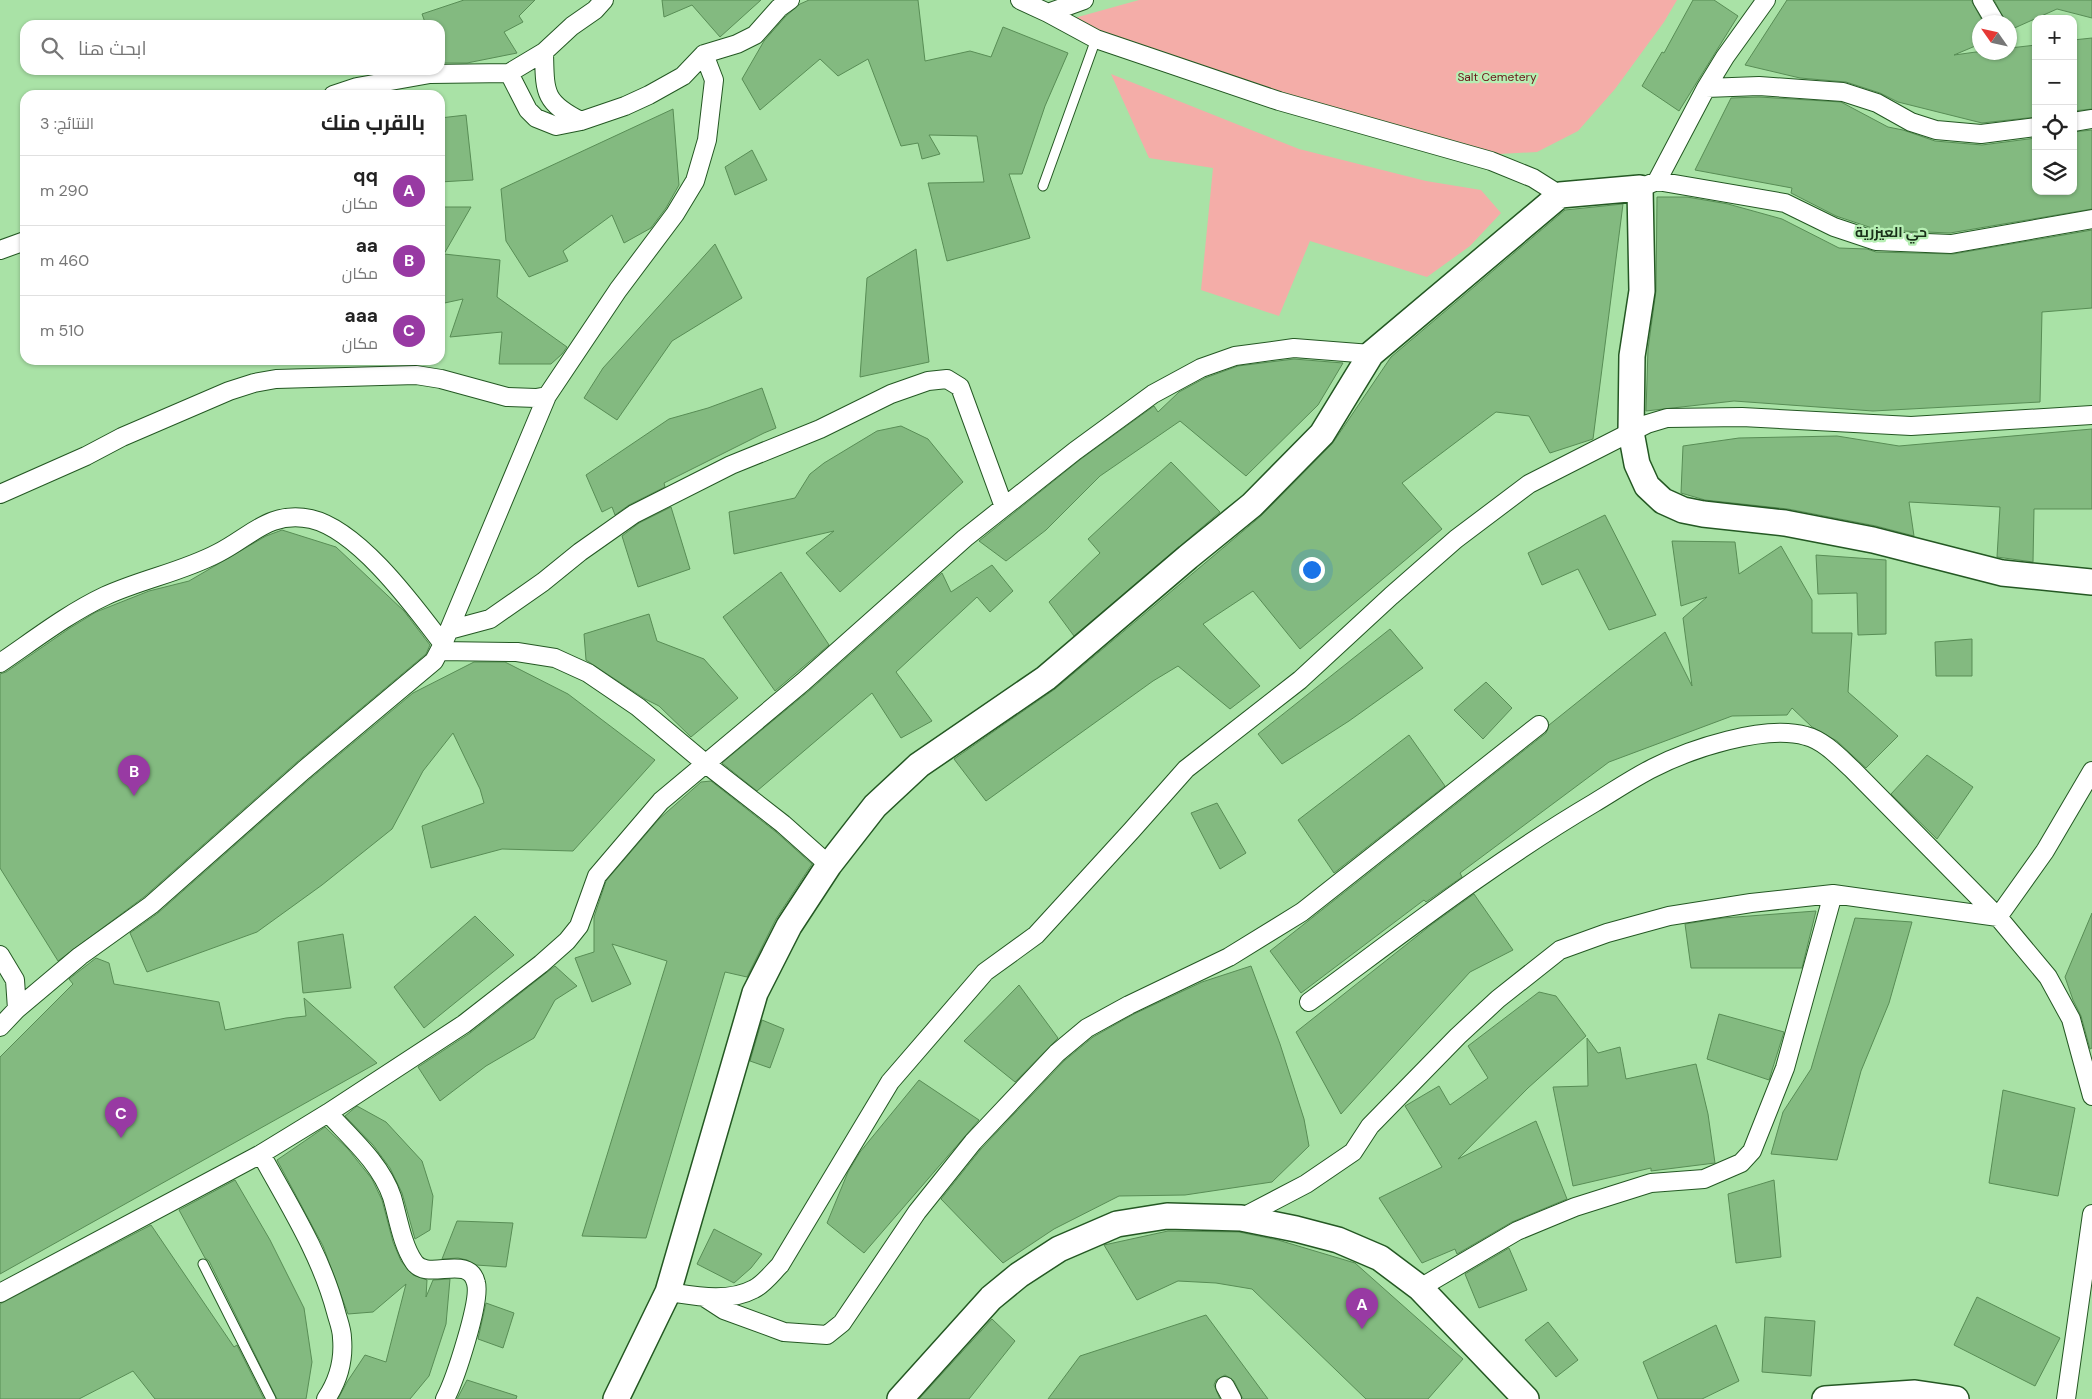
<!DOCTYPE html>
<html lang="ar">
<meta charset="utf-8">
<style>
:root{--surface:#fff;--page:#f6f6f6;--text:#222;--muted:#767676;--line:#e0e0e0;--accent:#983aa3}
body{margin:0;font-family:"DM Sans",Cairo,sans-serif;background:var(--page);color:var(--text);direction:rtl}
.controls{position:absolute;right:15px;top:15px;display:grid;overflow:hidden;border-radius:10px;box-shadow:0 1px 4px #0004}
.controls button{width:45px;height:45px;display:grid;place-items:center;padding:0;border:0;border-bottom:1px solid var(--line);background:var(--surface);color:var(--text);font:25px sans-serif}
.compass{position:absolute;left:1972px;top:15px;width:45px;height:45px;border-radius:50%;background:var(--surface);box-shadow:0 1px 4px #0004;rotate:304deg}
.you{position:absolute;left:1311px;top:569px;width:18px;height:18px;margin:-12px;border:4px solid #fff;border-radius:50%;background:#1a73e8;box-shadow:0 0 0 8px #1a73e833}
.badge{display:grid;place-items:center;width:32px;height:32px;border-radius:50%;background:var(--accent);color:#fff;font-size:16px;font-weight:700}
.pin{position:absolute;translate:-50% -41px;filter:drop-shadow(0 1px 2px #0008)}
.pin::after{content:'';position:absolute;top:26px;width:18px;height:15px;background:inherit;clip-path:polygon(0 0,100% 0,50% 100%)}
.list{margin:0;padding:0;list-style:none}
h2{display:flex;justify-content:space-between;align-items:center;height:65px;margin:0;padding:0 20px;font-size:21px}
h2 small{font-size:16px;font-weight:400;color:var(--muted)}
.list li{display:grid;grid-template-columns:32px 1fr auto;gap:15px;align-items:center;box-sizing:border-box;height:70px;padding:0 20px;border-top:1px solid var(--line)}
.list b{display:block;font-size:19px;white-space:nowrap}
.list p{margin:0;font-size:16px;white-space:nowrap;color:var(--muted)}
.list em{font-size:16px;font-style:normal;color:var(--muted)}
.icon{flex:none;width:28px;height:28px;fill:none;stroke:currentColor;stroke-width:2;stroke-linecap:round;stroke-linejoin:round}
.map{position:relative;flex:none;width:2092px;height:1399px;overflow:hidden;direction:ltr}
.search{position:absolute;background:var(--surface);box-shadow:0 1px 4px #0004;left:20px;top:20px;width:425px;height:55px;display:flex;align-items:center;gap:12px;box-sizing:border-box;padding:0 18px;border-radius:15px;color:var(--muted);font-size:19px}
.panel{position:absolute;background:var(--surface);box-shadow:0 1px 4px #0004;left:20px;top:90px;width:425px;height:275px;border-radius:15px;direction:rtl}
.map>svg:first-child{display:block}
.green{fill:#f4ada8}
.building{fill:#83ba80;stroke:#588d55}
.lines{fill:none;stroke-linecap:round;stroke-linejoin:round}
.lane-casing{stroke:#245823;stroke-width:11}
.street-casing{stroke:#245823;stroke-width:20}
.secondary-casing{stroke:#245823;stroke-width:28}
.lane{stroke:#fff;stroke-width:9}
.street{stroke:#fff;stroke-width:18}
.secondary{stroke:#fff;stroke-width:25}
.labels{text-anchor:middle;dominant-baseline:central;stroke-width:4.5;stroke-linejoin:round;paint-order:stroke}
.park-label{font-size:12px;fill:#69161a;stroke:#b6efb3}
.neighbourhood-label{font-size:14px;font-weight:bold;fill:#193019;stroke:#b6efb3}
</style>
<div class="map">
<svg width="2092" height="1399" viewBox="0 0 2092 1399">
<rect width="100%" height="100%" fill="#a9e2a6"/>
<path class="green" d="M 1139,0 L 1677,0 L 1664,22 L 1615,89 L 1578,131 L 1537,152 L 1481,155 L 1060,22 Z
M 1111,74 L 1299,149 L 1426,181 L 1481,190 L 1501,213 L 1470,246 L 1427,277 L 1310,241 L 1279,316 L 1201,290 L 1213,168 L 1149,158 Z"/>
<path class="building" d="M 464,0 L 535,0 L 519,16 L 523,22 L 504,32 L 517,53 L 467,63 L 440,63 L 440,25 L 426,25 L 422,14 Z
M 662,0 L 761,0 L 720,37 L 692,5 L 664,17 Z
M 809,0 L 918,0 L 925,61 L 970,51 L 991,57 L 1003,27 L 1068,53 L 1045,106 L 1022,174 L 1009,174 L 1030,238 L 947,261 L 928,183 L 984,182 L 977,136 L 929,135 L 940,154 L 922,159 L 918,143 L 901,146 L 868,59 L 838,76 L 820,59 L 760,110 L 742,79 L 764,41 L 786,16 L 800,4 Z
M 1693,0 L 1714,0 L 1738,16 L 1679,111 L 1642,86 L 1662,52 L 1664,53 Z
M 1787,0 L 1971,0 L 1983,22 L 1980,22 L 1980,44 L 1954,55 L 1976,52 L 2010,52 L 2010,48 L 2036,45 L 2036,117 L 1982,123 L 1898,102 L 1880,93 L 1846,82 L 1800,78 L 1745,65 Z
M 1994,0 L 2092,0 L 2092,18 L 2057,9 L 2010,30 L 2010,22 L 2006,22 Z
M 2092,38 L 2092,109 L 2073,111 L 2073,40 Z
M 1759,97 L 1841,102 L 1888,127 L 1903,130 L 1935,141 L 1982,145 L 2036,138 L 2036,191 L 2073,191 L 2073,132 L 2092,130 L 2092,209 L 1950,233 L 1878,230 L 1836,216 L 1791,193 L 1792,188 L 1695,170 L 1731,98 Z
M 673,109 L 679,185 L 666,208 L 651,228 L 624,243 L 612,215 L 563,251 L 568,261 L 529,277 L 506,241 L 501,189 Z
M 466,115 L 473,180 L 440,182 L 440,118 Z
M 752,150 L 767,180 L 735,195 L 725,167 Z
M 1657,197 L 1687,197 L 1728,204 L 1782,219 L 1839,248 L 1867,249 L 1876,252 L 1953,254 L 2092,230 L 2092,308 L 2042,312 L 2040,402 L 1873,411 L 1734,401 L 1646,411 L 1648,349 L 1656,291 Z
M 1623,204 L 1593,439 L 1550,453 L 1529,416 L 1496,412 L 1402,483 L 1442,529 L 1300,649 L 1253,591 L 1203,624 L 1260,686 L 1230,709 L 1178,666 L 1153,681 L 986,801 L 954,759 L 1055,689 L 1261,516 L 1332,444 L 1391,357 L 1565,210 Z
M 440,207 L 471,207 L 444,254 L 500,260 L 497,297 L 567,347 L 562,354 L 551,364 L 499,364 L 502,332 L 450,337 L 463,299 L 440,304 Z
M 715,244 L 742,298 L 672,341 L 617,420 L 584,398 L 603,368 Z
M 916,249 L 929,362 L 860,377 L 867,278 Z
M 1294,359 L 1343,363 L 1318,405 L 1246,476 L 1180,421 L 1100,476 L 1046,530 L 1006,561 L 979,541 L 1081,459 L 1154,406 L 1158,412 L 1179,392 L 1205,378 L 1238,366 Z
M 762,388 L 776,428 L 764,433 L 664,483 L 665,487 L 629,505 L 615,515 L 612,507 L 602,512 L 586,475 L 669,419 L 708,408 Z
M 901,426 L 928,439 L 963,482 L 840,592 L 806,553 L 834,531 L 734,554 L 729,512 L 795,498 L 810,474 L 824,463 L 877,431 Z
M 2092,429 L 2092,509 L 2034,509 L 2033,562 L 1997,557 L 2000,507 L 1909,502 L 1914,536 L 1876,526 L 1788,509 L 1705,500 L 1681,493 L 1683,446 L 1739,438 L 1837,436 L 1899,446 Z
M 1171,462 L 1220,512 L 1074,636 L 1049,602 L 1100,553 L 1088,539 Z
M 671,507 L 690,569 L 638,587 L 622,536 L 639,523 Z
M 1605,515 L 1656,615 L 1609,630 L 1578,569 L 1542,585 L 1528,553 Z
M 282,530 L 336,547 L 404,611 L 430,645 L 426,654 L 297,762 L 144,897 L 58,961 L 0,868 L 0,674 L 6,672 L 70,628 L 96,612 L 149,591 L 189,581 L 266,536 Z
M 1672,541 L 1735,542 L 1739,574 L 1781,546 L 1812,600 L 1812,633 L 1852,633 L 1848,692 L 1898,736 L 1866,768 L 1837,741 L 1812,727 L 1792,708 L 1787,715 L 1732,716 L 1609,762 L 1460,873 L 1462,877 L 1426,902 L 1424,900 L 1301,993 L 1270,951 L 1546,733 L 1549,725 L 1665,632 L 1692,686 L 1683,618 L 1707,597 L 1681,606 Z
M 1816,555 L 1886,560 L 1886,634 L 1858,635 L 1857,593 L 1818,594 Z
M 992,565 L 1013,591 L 990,612 L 977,597 L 896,672 L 932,721 L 901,738 L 872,693 L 757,791 L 722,763 L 810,690 L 942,573 L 951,592 Z
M 781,572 L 829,645 L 775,691 L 723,617 Z
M 649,614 L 657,641 L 704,659 L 738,698 L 691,737 L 659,706 L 645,699 L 586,660 L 584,634 Z
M 1390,629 L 1423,668 L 1349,721 L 1282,764 L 1258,734 Z
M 1972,639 L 1972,676 L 1936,676 L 1935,642 Z
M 474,662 L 505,662 L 568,694 L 655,760 L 573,851 L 502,849 L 431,868 L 422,826 L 484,803 L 480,789 L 453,733 L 423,771 L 392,829 L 322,885 L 257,932 L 147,972 L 130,933 L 158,913 L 311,778 L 413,693 Z
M 1486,682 L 1512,708 L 1483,739 L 1454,710 Z
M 1409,735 L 1445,786 L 1334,873 L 1298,820 Z
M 1927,755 L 1973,787 L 1937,839 L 1891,794 Z
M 711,781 L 776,832 L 812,864 L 776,919 L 747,977 L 725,972 L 646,1238 L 582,1236 L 667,961 L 612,944 L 631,984 L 592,1002 L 575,958 L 594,952 L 594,917 L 606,881 L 659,819 L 701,782 Z
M 1217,803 L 1246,853 L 1220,869 L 1191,813 Z
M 1474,894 L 1513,950 L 1470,972 L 1341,1114 L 1296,1032 L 1431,925 Z
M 1816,911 L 1802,968 L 1691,968 L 1685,924 L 1723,918 Z
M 2092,913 L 2092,1048 L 2090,1049 L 2081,1016 L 2073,1000 L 2065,977 Z
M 475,916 L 514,955 L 424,1028 L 394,987 Z
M 1855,918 L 1912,922 L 1889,1003 L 1861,1071 L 1837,1160 L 1771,1154 L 1783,1112 L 1811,1069 Z
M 343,934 L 351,988 L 303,993 L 298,942 Z
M 96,958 L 109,963 L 114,984 L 219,1002 L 225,1030 L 286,1018 L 306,1016 L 304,998 L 377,1063 L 0,1274 L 0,1057 L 73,984 L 69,979 Z
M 555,966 L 577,986 L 555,1000 L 534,1038 L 486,1066 L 440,1101 L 418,1067 L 470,1033 Z
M 1251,966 L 1280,1044 L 1304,1119 L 1309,1146 L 1272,1182 L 1185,1195 L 1119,1196 L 1054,1229 L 1003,1263 L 941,1199 L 981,1149 L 1064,1061 L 1093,1037 L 1134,1014 L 1202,982 Z
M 1019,985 L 1058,1038 L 1015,1082 L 964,1041 Z
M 1539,992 L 1556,996 L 1586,1036 L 1528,1088 L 1458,1159 L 1536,1121 L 1567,1199 L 1512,1222 L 1457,1254 L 1455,1249 L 1422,1263 L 1379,1198 L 1442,1167 L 1405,1106 L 1439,1086 L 1450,1105 L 1488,1078 L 1468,1046 Z
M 1719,1014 L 1784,1032 L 1769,1080 L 1707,1059 Z
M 762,1020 L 784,1029 L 770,1068 L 750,1061 Z
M 1587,1038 L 1598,1053 L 1620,1047 L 1626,1079 L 1696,1064 L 1708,1114 L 1715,1163 L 1651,1171 L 1651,1168 L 1573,1186 L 1553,1087 L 1588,1086 Z
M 919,1080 L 979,1120 L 864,1253 L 827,1223 L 848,1172 L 860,1152 Z
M 2003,1090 L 2075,1108 L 2058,1196 L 1989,1183 Z
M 357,1106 L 386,1122 L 422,1161 L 433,1196 L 430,1230 L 415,1239 L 402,1193 L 390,1168 L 373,1145 L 345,1116 Z
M 325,1127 L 348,1149 L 372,1179 L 382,1200 L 393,1242 L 401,1261 L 413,1275 L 427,1280 L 426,1297 L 433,1280 L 450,1279 L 446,1324 L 429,1376 L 410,1399 L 338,1399 L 347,1382 L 365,1355 L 386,1362 L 406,1284 L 373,1312 L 348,1314 L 323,1246 L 277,1160 Z
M 235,1180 L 270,1240 L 304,1308 L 312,1362 L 306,1399 L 277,1399 L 209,1261 L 205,1258 L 179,1210 Z
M 1774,1180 L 1781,1257 L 1736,1263 L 1728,1194 Z
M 457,1221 L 513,1223 L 506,1267 L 476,1265 L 467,1260 L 458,1258 L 442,1259 Z
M 151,1225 L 234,1347 L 237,1345 L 264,1399 L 155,1399 L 133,1371 L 79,1399 L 0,1399 L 0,1304 Z
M 714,1229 L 762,1254 L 751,1268 L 734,1283 L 697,1264 Z
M 1168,1231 L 1239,1232 L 1278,1240 L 1355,1263 L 1463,1359 L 1428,1399 L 1366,1399 L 1252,1289 L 1216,1283 L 1178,1281 L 1137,1300 L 1104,1245 Z
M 1509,1248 L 1527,1290 L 1479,1308 L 1465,1274 Z
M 1977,1297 L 2060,1338 L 2035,1386 L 1954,1345 Z
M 486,1303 L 514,1313 L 503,1348 L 478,1339 Z
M 1206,1315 L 1268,1399 L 1243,1399 L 1234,1381 L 1225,1375 L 1216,1380 L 1214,1385 L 1220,1399 L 1048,1399 L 1080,1356 Z
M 1765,1317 L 1815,1321 L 1811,1376 L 1762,1372 Z
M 992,1319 L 1015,1341 L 969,1399 L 919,1399 Z
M 1548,1322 L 1578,1360 L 1556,1377 L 1525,1340 Z
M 1716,1325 L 1739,1381 L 1702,1399 L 1658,1399 L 1643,1362 Z
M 467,1380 L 517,1396 L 516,1399 L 457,1399 Z"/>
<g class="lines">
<defs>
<path id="lane" d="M 1043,186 L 1096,39
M 203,1264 L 271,1399"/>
<path id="street" d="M 1020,0 L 1048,13 L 1096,39 L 1279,101 L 1491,161 L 1533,178 L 1560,195
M 1982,0 L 1995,22
M 1048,13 L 1084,0
M 544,52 C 545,92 543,102 581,121
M 509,73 L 528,110 L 536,118 L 556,126 L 581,121 L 625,106 L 649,95 L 683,76 L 704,54 L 737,44 L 755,35 L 779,8 L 790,0
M 1706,88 L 1759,86 L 1843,92 L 1877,103 L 1911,122 L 1936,130 L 1981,134 L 2036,127
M 333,95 L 357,87 L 430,74 L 509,73 L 544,52 L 572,26 L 595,10 L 604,0
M 2073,122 L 2092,119
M 1657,181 L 1706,88 L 1725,57 L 1766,0
M 1640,188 L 1657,181 L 1785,203 L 1834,227 L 1876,241 L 1951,244 L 2092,219
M 0,250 L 25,241
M 0,494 L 86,456 L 122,437 L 229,391 L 254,383 L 276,379 L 416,375 L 441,379 L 507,397 L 536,398 L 547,396
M 449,630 L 490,619 L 543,582 L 580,552 L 634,514 L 731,465 L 820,429 L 891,394 L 928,381 L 947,379 L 960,387 L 1004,507
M 440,651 L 517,652 L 555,658 L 588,673 L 638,707 L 706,764 L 783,824 L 829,865
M 0,663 C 34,640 67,614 105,596 C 142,579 182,572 218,553 C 250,537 270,510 311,519 C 359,530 414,606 443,644
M 0,955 L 15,980 L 17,1009
M 1309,1002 C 1403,933 1494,862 1594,803 C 1614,791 1633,778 1653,768 C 1690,749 1765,724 1806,736 C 1823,740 1839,757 1852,769 L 1998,917 L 2045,851 L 2092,771
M 0,1027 L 17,1009 L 80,956 L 151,905 L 304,770 L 434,661 L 443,644 L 547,396 L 618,290 L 675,214 L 695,181 L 707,140 L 714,80 L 704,54
M 328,1113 C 351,1138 381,1164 392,1197 C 398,1217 402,1245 414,1262 C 427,1282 469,1253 476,1283 C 481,1301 455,1380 445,1399
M 261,1154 C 289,1205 321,1255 336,1312 C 338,1320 342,1329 342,1338 C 344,1360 338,1381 326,1399
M 1241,1218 L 1306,1184 L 1353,1152 L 1370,1126 L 1458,1036 L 1498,999 L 1560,950 L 1607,933 L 1669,916 L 1751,903 L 1833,894 L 1998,917 L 2048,977 L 2071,1019 L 2092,1096
M 1420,1288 L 1517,1231 L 1575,1207 L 1651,1183 L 1704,1179 L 1741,1163 L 1752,1151 L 1785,1068 L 1833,894
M 668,1292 C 695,1296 728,1303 754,1289 C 764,1284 772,1273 780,1265 L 890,1082 L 985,972 L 1036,935 L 1132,830 L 1186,769 L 1300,680 L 1391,596 L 1456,539 L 1529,484 L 1631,432 L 1647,424 L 1667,418 L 1742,417 L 1911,426 L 2092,415
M 0,1293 L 261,1154 L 328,1113 L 464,1024 L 541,964 L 567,941 L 579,926 L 597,876 L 661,801 L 803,682 L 965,538 L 1075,451 L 1153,394 L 1201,368 L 1235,356 L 1294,348 L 1371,354
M 704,1297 L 724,1310 L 784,1332 L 827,1335 L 842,1323 L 917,1212 L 973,1142 L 1057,1053 L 1087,1028 L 1129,1005 L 1229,957 L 1302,912 L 1539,725
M 1225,1386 L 1232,1399
M 2066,1399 L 2092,1214"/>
<path id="secondary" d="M 616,1399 L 668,1292 L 755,993 L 789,926 L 829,865 L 875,806 L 919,765 L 1046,678 L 1188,557 L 1252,505 L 1322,434 L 1371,354 L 1560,195 L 1640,188 L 1642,291 L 1632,356 L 1631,432 L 1637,464 L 1647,486 L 1663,501 L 1683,510 L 1703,514 L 1785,523 L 1873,540 L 2002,573 L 2092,582
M 900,1399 L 991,1298 L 1019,1275 L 1059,1249 L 1117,1224 L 1167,1216 L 1241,1218 L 1296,1229 L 1338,1240 L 1380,1258 L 1420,1288 L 1526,1399
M 1825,1399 L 1915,1393 L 1956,1399"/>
</defs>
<use href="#lane" class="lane-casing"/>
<use href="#street" class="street-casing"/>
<use href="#secondary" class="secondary-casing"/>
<use href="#lane" class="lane"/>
<use href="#street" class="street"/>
<use href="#secondary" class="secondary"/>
</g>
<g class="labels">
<g class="park-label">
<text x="1497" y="77">Salt Cemetery</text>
</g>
<g class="neighbourhood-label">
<text x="1891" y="232">حي العيزرية</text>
</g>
</g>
</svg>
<div class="controls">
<button>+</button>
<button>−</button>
<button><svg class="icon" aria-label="locate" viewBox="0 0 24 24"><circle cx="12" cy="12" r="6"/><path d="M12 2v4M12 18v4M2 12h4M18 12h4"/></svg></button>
<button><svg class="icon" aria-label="layers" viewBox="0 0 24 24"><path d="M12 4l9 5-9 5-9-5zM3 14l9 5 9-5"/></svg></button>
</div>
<svg class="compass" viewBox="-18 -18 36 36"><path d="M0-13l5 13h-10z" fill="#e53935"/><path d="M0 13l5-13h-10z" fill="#767676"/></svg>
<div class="you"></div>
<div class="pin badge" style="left:1362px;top:1329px">A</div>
<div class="pin badge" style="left:134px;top:796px">B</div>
<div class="pin badge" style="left:121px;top:1138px">C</div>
<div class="search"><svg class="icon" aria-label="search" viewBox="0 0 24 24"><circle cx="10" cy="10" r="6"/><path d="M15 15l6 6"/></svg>ابحث هنا</div>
<section class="panel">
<h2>بالقرب منك<small>النتائج: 3</small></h2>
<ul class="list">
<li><span class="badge">A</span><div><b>qq</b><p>مكان</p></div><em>290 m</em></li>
<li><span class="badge">B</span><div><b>aa</b><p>مكان</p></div><em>460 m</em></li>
<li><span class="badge">C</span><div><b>aaa</b><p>مكان</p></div><em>510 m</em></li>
</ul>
</section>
</div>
